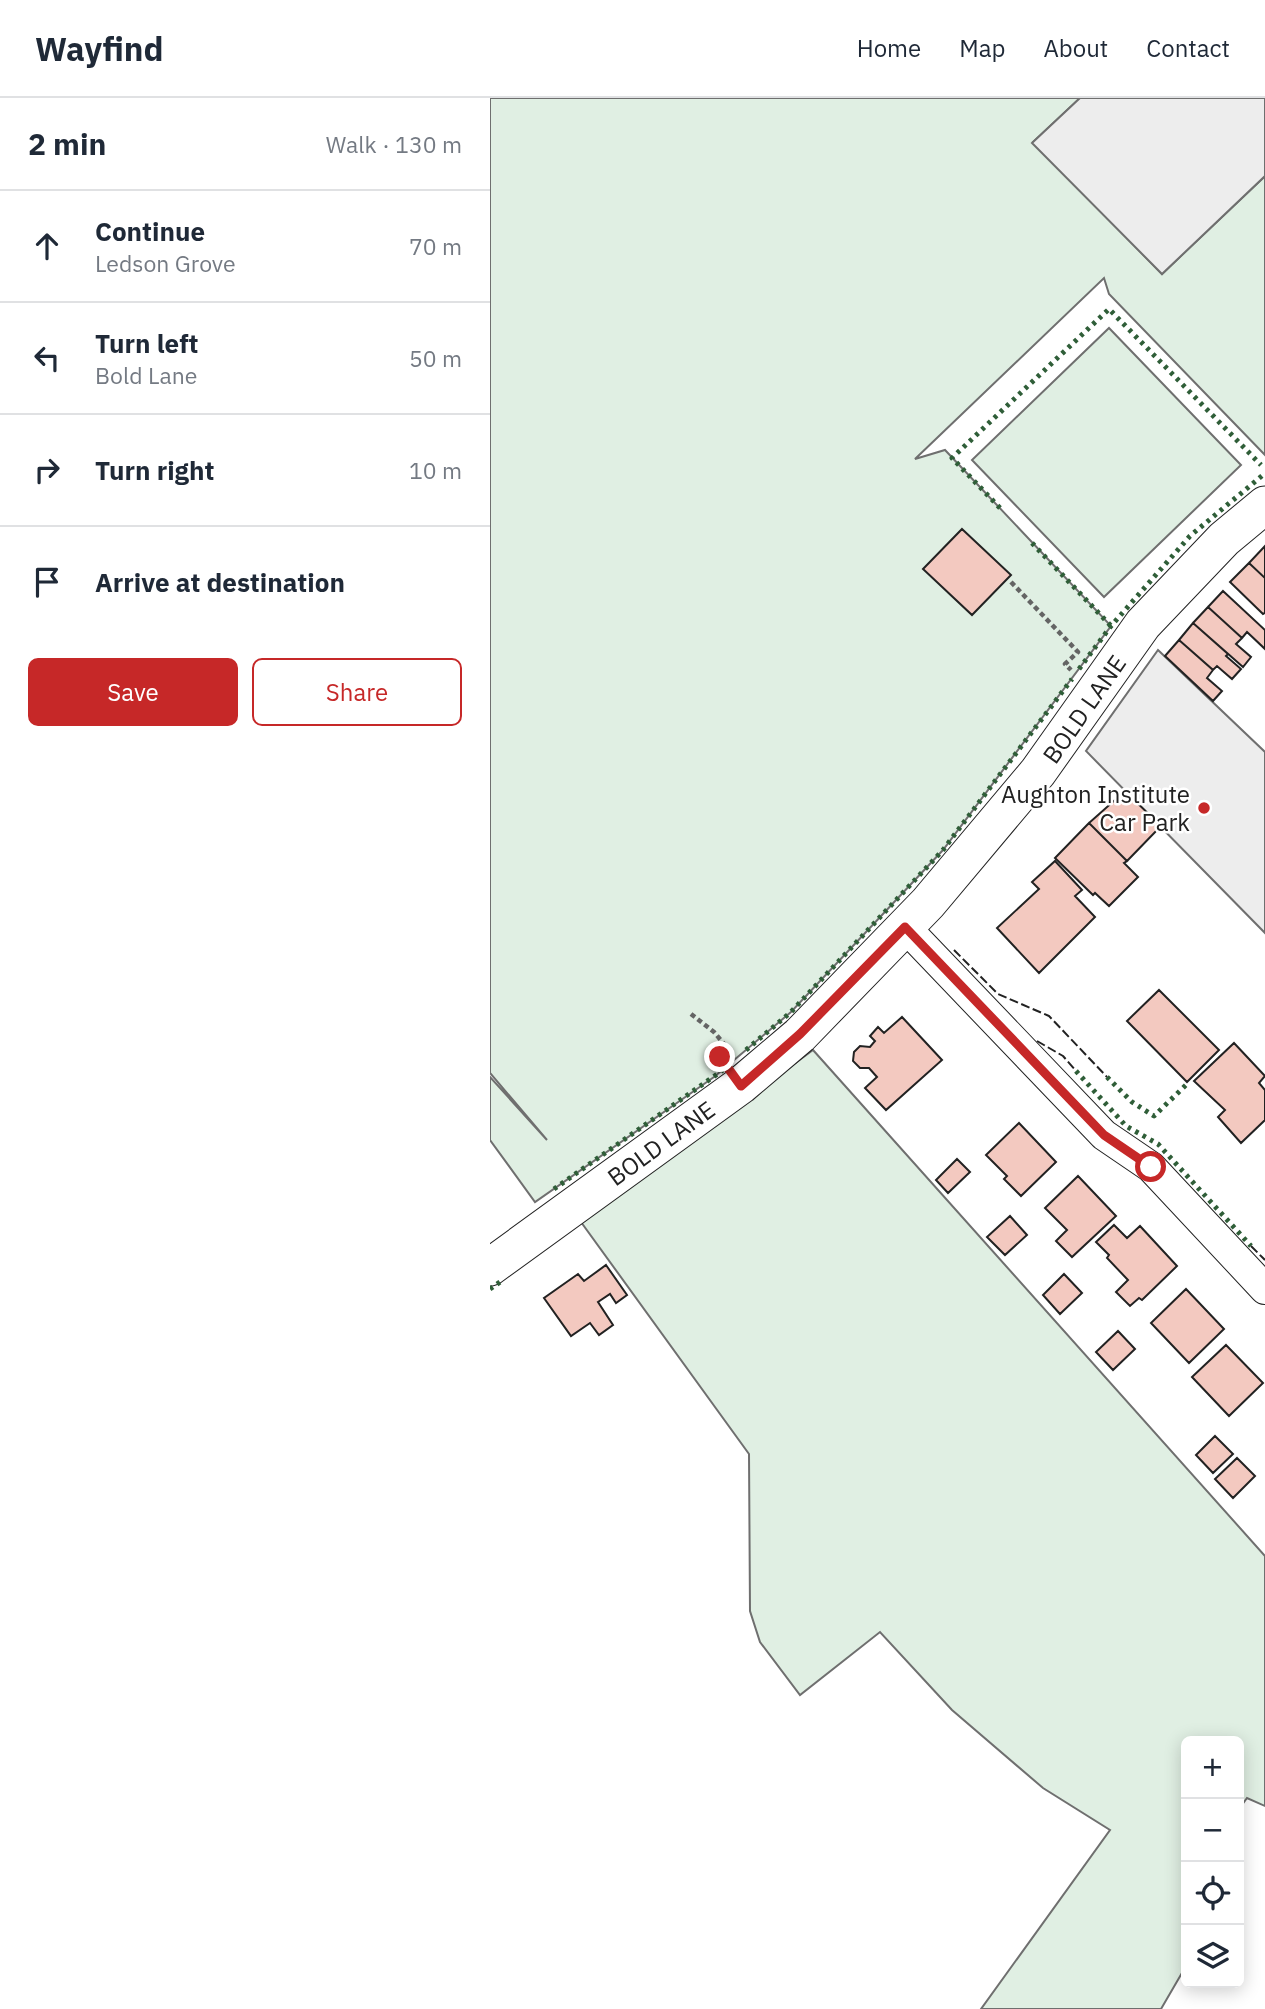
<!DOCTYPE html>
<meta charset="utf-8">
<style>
:root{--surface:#fff;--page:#f6f6f7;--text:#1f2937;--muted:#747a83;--line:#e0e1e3;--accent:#c62828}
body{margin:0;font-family:"IBM Plex Sans",sans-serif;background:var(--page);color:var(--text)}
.controls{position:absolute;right:21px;bottom:21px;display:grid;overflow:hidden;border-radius:10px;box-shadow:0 4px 18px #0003}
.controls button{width:63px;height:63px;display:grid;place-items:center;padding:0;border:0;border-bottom:2px solid var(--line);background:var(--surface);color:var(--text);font:35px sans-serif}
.stop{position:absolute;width:21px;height:21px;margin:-16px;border:5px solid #c62828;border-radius:50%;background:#fff}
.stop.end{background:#c62828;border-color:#fff;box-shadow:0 2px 7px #0008}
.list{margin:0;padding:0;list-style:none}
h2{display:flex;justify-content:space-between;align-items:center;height:91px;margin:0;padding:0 28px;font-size:30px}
h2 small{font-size:23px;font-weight:400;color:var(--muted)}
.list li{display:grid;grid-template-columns:46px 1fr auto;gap:21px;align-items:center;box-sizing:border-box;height:112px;padding:0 28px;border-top:2px solid var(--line)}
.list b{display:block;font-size:26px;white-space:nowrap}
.list p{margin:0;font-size:23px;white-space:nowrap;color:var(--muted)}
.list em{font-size:23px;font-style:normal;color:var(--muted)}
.actions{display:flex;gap:14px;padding:21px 28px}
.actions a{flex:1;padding:16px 0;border:2px solid var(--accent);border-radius:10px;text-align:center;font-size:24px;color:var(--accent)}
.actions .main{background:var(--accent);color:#fff}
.icon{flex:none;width:38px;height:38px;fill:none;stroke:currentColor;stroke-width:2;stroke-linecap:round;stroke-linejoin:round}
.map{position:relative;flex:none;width:775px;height:1911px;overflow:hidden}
header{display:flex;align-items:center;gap:42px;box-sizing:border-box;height:98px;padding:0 35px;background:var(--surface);border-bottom:2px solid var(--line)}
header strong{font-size:33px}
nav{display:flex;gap:38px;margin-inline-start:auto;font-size:24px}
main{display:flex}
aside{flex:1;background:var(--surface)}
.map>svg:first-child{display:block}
.green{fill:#e0efe3;stroke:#6f6f6f;stroke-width:2}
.parking{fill:#ededed;stroke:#6f6f6f;stroke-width:2}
.building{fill:#f3c9c0;stroke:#222;stroke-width:2}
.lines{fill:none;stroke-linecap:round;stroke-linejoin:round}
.minor-casing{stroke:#222;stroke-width:32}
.tertiary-casing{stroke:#222;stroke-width:39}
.path{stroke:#646464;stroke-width:4.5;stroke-dasharray:5 3.5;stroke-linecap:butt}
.minor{stroke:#fff;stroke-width:30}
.tertiary{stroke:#fff;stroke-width:37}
.hedge{stroke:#2f5e38;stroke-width:5;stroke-dasharray:3.5 5;stroke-linecap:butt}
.fence{stroke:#222;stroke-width:2;stroke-dasharray:9 3.5;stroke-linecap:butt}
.route{stroke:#c62828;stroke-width:9}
.poi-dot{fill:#c62828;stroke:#fff;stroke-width:2.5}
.labels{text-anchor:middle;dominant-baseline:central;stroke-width:5;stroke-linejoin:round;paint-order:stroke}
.street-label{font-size:24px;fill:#222;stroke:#fff}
.poi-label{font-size:24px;fill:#222;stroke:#fff;text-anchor:end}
</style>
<header>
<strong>Wayfind</strong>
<nav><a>Home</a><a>Map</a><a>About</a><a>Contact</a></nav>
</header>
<main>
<aside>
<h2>2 min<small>Walk · 130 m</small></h2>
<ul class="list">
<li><svg class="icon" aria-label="ahead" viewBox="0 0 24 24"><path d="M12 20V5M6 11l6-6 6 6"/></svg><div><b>Continue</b><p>Ledson Grove</p></div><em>70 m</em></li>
<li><svg class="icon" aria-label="left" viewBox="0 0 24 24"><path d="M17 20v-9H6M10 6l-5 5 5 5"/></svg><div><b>Turn left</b><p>Bold Lane</p></div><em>50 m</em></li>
<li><svg class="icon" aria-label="right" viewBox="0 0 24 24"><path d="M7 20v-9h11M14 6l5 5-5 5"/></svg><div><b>Turn right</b></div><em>10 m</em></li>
<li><svg class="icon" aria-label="arrive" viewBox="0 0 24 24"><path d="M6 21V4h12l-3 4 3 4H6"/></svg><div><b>Arrive at destination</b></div></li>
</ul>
<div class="actions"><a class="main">Save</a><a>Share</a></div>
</aside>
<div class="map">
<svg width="775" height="1911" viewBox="0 0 775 1911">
<rect width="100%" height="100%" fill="#fff"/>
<path class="green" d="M 0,0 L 590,0 L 543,44 L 672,176 L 775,78 L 775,357 L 619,196 L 614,180 L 425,361 L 455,352 L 621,528 L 453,752 L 301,914 L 224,979 L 45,1104 L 0,1042 L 0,979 L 57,1042 L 0,975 Z
M 619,230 L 751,367 L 614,499 L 482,362 Z
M 323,952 L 775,1458 L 775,1708 L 757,1700 L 749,1711 L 749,1643 L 696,1643 L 696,1868 L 671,1911 L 491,1911 L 620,1732 L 553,1690 L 462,1612 L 390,1534 L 310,1597 L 270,1544 L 260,1513 L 259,1356 L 91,1124 Z"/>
<path class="parking" d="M 590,0 L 775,0 L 775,78 L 672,176 L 542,45 Z
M 668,552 L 775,654 L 775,835 L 596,653 Z"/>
<path class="building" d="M 472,431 L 521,477 L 482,517 L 433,471 Z
M 775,448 L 775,480 L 759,465 Z
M 759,465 L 775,480 L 775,515 L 773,516 L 740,484 Z
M 733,493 L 775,532 L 775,551 L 757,534 L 752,540 L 718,509 Z
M 718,509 L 752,540 L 746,546 L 761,559 L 753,569 L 703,525 Z
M 703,525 L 738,556 L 736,558 L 751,571 L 742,581 L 727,568 L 723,572 L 689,542 Z
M 689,542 L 723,572 L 717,580 L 732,593 L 723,603 L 675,558 Z
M 635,693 L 671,728 L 637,763 L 599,725 Z
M 599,725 L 637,763 L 634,765 L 648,779 L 619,808 L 605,795 L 603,797 L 565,760 Z
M 565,763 L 592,792 L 585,798 L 605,819 L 549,875 L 507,830 L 549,791 L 542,784 Z
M 669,892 L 729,952 L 697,984 L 637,923 Z
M 412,919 L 452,962 L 396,1012 L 375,990 L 387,979 L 379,970 L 370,970 L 363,963 L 364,954 L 370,948 L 380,949 L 385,943 L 380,938 L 388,929 L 394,935 Z
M 744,945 L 775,978 L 769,985 L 775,992 L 775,1022 L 751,1045 L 728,1019 L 735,1012 L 704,983 Z
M 529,1025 L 566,1064 L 531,1098 L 514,1081 L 517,1078 L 496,1057 Z
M 467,1061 L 480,1074 L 458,1095 L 446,1082 Z
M 588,1078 L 626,1118 L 582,1159 L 566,1143 L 577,1132 L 555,1110 Z
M 520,1118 L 537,1137 L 515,1157 L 497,1139 Z
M 624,1127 L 637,1140 L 650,1128 L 687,1168 L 652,1202 L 649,1200 L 640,1208 L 626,1194 L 638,1182 L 617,1160 L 619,1157 L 606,1144 Z
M 116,1167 L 137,1197 L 126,1205 L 120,1196 L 108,1204 L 123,1227 L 109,1237 L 100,1225 L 81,1238 L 54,1200 L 88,1176 L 94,1183 Z
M 574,1176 L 592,1195 L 570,1216 L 553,1197 Z
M 696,1191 L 734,1231 L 699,1265 L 661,1225 Z
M 628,1233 L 645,1251 L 623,1272 L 606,1254 Z
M 736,1247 L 773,1285 L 739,1318 L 702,1279 Z
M 725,1338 L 743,1356 L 723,1375 L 706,1357 Z
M 747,1360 L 765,1378 L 743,1400 L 725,1381 Z"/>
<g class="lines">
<defs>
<path id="minor" d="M 415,829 L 614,1037 L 661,1069 L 775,1191"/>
<path id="tertiary" d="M 0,1169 L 251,987 L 310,937 L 438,805 L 548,674 L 653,526 L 734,441 L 775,407"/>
</defs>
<use href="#minor" class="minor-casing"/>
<use href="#tertiary" class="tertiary-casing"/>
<path class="path" d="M 521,484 L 588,554 L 575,566 L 581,572
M 201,916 L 224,934 L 239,952"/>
<use href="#minor" class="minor"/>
<use href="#tertiary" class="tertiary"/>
<path class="hedge" d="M 510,410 L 462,360 L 619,211 L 771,367
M 542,445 L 621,528
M 589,571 L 621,528 L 700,438 L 773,377
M 256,952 L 301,914 L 453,752 L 582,581
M 586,973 L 636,1028 L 668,1046 L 761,1148
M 617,979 L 642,1004 L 664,1018 L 697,986
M 64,1091 L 233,972
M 0,1191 L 13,1182"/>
<path class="fence" d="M 464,852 L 508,896 L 559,918 L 617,979
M 547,943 L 573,958 L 586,973
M 761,1148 L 775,1162"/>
</g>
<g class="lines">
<path class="route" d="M 230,959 L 251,988 L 310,936 L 415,829 L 614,1037 L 661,1069"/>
</g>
<circle class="poi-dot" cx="714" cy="710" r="7"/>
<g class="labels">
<g class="street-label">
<text transform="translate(594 611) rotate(-55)">BOLD LANE</text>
<text transform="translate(171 1045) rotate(-36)">BOLD LANE</text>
</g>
<g class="poi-label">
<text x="700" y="696">Aughton Institute<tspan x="700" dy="28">Car Park</tspan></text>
</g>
</g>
</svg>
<div class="controls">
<button>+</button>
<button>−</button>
<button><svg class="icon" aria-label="locate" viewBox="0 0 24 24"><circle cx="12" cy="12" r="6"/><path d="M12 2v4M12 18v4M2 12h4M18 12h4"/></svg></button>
<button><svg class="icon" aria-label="layers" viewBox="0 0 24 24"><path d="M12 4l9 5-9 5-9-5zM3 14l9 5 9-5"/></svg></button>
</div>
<div class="stop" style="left:661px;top:1069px"></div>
<div class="stop end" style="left:230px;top:959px"></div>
</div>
</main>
